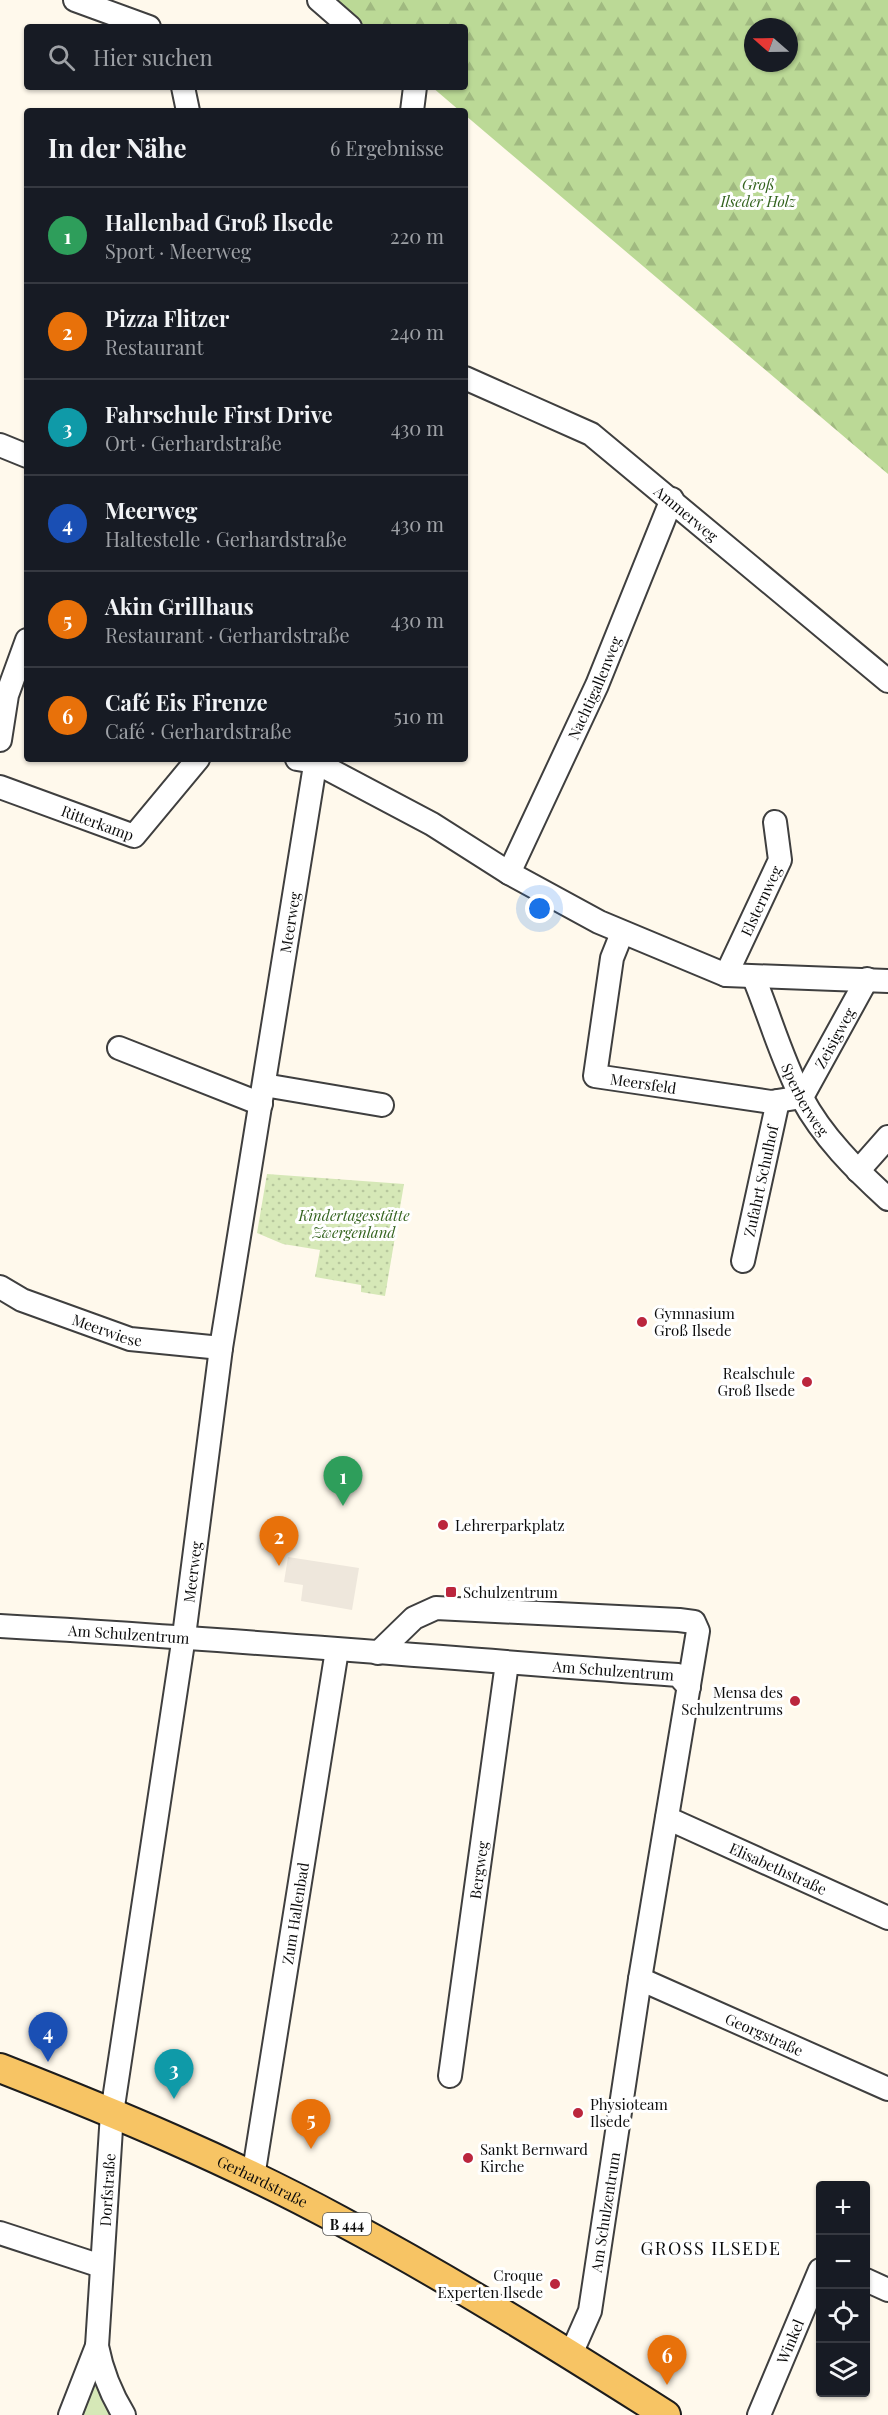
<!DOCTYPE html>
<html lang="de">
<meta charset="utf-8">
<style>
:root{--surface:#171b24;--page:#20242c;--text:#f1f3f6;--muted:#9ea1a6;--line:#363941;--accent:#ea580c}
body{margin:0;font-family:"Playfair Display",serif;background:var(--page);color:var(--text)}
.controls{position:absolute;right:18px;bottom:18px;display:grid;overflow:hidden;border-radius:6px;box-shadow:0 2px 4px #0004}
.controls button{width:54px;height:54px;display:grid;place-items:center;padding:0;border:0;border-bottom:2px solid var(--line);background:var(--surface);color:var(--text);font:30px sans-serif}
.compass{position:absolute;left:744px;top:18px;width:54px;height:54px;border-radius:50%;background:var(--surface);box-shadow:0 2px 4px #0004;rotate:290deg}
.you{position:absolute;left:540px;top:909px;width:21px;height:21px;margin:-15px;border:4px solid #fff;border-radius:50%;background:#1a73e8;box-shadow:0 0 0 9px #1a73e833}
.badge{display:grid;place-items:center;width:39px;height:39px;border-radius:50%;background:var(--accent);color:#fff;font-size:20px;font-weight:700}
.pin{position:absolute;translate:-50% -50px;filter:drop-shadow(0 2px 3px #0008)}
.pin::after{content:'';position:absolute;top:32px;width:21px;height:18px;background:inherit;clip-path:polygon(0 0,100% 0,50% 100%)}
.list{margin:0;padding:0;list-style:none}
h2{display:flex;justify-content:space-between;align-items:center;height:78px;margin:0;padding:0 24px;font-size:26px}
h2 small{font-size:20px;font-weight:400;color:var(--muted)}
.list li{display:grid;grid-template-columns:39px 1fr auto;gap:18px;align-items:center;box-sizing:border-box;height:96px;padding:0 24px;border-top:2px solid var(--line)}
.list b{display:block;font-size:22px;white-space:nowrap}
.list p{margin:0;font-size:20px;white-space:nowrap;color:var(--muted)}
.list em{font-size:20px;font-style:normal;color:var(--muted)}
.icon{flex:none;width:33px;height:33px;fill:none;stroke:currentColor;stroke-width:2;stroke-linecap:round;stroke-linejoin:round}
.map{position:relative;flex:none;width:888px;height:2415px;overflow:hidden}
.search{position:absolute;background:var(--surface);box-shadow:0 2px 4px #0004;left:24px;top:24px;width:444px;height:66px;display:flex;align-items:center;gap:15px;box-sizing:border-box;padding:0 21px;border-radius:6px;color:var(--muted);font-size:22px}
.panel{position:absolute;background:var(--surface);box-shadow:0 2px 4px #0004;left:24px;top:108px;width:444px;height:654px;border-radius:6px}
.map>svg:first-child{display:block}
.grass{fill:#d6e8b7}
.forest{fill:url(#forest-firs);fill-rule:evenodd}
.park{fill:url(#park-dots)}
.plaza{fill:#eee7dc}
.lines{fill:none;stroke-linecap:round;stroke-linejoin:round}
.minor-casing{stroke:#3f3f3f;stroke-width:26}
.major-casing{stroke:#1d1d1d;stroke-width:32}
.minor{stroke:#fff;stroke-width:22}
.major{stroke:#f7c464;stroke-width:28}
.poi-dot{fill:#bb263d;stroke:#fff;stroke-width:2}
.labels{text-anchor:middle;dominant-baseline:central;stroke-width:6;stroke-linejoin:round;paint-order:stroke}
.shield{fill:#fff;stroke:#555;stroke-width:1.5}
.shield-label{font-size:14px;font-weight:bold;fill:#0c0c0c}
.park-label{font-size:15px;font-style:italic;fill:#33631e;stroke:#fff}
.street-label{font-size:15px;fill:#0c0c0c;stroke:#fff}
.poi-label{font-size:15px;fill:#0c0c0c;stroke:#fff;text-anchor:start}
.quarter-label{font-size:18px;letter-spacing:1.5px;fill:#0c0c0c;stroke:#fff}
</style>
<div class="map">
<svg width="888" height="2415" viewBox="0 0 888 2415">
<defs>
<pattern id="forest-firs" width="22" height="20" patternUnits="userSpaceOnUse" patternTransform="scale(1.5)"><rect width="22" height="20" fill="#bbd996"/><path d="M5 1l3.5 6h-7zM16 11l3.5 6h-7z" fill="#a0b980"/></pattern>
<pattern id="park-dots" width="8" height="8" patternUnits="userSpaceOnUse" patternTransform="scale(1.5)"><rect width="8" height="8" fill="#d6e8b7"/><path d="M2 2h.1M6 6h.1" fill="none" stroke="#b6c69c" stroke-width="1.8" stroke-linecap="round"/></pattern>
</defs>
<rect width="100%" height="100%" fill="#fff9ec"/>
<path class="grass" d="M 94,2384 L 97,2385 L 114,2415 L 80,2415 Z"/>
<path class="forest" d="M 330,0 L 888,0 L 888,474 L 465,115 L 465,111 L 460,111 L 432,87 L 465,87 L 465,27 L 361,27 ZM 753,27 L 789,27 L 789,63 L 753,63 Z"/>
<path class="park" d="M 267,1174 L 404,1184 L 385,1296 L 361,1292 L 361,1285 L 315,1277 L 320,1250 L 283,1244 L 257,1233 Z"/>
<path class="plaza" d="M 288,1557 L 359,1568 L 352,1610 L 301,1601 L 303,1585 L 284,1582 Z"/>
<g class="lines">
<defs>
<g id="minor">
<path d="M 75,0 L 149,27"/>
<path d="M 319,0 L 350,27"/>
<path d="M 183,87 L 188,111"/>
<path d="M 412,111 L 415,87"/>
<path id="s1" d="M 465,378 L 591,434 L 888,681"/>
<path d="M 0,445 L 27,456"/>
<path d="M 0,740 L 7,695 L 27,640"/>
<path d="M 297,759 L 315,762 L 432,824 L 509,873 L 599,922 L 726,975 L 888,981"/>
<path id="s2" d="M 0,787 L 134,836 L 198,759"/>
<path id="s3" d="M 509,873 L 597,685 L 672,499"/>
<path id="s4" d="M 622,933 L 612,958 L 595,1076 L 771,1102 L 802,1097 L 867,979"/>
<path id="s5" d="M 726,975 L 780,860 L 775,822"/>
<path id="s6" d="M 754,978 C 770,1017 782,1060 802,1098 C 822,1136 856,1170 888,1199"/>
<path d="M 119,1048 L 261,1104"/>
<path d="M 264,1085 L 382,1105"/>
<path d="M 858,1171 L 888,1137"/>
<path id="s7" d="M 743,1261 L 778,1101"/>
<path id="s8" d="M 0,1287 L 22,1300 L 130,1339 L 221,1348"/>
<path id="s9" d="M 0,1626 C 226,1638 452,1659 678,1675 L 689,1687"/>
<path d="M 378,1653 L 414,1618 L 436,1608 L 679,1620 L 694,1622 L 698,1631 L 640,1979 L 590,2311 L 571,2354"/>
<path id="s10" d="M 667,1818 L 888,1918"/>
<path id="s11" d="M 640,1979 L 888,2089"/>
<path id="s12" d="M 450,2076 L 507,1663"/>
<path id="s13" d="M 253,2177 L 337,1650"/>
<path d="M 0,2233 L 101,2266"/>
<path d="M 866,2280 L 888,2290"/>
<path d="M 70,2415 L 97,2346"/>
<path id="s14" d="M 124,2415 C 110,2392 102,2372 97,2346 L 112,2113 L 184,1636 L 221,1348 L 316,759"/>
<path id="s15" d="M 759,2415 L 820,2270"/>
</g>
<g id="major">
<path id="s16" d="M 0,2068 C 115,2113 230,2161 339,2220 C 451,2280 559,2347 666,2415"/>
</g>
</defs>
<use href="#minor" class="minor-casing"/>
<use href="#major" class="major-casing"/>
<use href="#minor" class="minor"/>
<use href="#major" class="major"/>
</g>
<g class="poi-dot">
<circle cx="642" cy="1322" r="6"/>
<circle cx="807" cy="1382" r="6"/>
<circle cx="443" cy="1525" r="6"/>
<rect x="445" y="1586" width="12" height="12" rx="3"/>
<circle cx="795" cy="1701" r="6"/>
<circle cx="578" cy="2113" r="6"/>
<circle cx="468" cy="2158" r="6"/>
<circle cx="555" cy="2284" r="6"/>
</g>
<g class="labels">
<rect class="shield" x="323" y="2213" width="48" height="22" rx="4.5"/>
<g class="shield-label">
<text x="347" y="2224">B 444</text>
</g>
<g class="park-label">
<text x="758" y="184">Groß<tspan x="758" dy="17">Ilseder Holz</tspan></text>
<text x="354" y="1215">Kindertagesstätte<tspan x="354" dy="17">Zwergenland</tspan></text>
</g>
<g class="street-label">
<text stroke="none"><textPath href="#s1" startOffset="262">Ammerweg</textPath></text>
<text stroke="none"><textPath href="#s3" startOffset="204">Nachtigallenweg</textPath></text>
<text stroke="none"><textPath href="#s2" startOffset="104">Ritterkamp</textPath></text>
<text stroke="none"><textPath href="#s5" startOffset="82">Elsternweg</textPath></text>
<text stroke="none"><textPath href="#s14" startOffset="1512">Meerweg</textPath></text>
<text stroke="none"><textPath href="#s4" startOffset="423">Zeisigweg</textPath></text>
<text stroke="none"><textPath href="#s4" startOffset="195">Meersfeld</textPath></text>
<text stroke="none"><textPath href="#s6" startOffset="132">Sperberweg</textPath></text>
<text stroke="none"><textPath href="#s7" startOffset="82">Zufahrt Schulhof</textPath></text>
<text stroke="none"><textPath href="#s8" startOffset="116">Meerwiese</textPath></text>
<text stroke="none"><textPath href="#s14" startOffset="855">Meerweg</textPath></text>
<text stroke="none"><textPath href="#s9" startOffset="129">Am Schulzentrum</textPath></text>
<text stroke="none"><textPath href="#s9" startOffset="615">Am Schulzentrum</textPath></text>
<text stroke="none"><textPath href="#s10" startOffset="122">Elisabethstraße</textPath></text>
<text stroke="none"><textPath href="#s12" startOffset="208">Bergweg</textPath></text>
<text stroke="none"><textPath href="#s13" startOffset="267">Zum Hallenbad</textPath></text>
<text stroke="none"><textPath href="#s11" startOffset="136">Georgstraße</textPath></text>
<text stroke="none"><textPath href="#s16" startOffset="286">Gerhardstraße</textPath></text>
<text stroke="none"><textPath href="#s14" startOffset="231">Dorfstraße</textPath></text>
<text transform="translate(605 2212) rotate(-81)">Am Schulzentrum</text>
<text stroke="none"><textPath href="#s15" startOffset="80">Winkel</textPath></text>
</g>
<g class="poi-label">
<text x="654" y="1313">Gymnasium<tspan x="654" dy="17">Groß Ilsede</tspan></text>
<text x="795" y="1373" text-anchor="end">Realschule<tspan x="795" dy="17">Groß Ilsede</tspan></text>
<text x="455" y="1525">Lehrerparkplatz</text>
<text x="463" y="1592">Schulzentrum</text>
<text x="783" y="1692" text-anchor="end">Mensa des<tspan x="783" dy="17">Schulzentrums</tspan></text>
<text x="590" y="2104">Physioteam<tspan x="590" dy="17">Ilsede</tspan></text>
<text x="480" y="2149">Sankt Bernward<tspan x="480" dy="17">Kirche</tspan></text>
<text x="543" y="2275" text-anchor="end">Croque<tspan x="543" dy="17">Experten Ilsede</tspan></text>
</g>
<g class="quarter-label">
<text x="711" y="2248">GROSS ILSEDE</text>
</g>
</g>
</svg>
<div class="controls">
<button>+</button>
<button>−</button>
<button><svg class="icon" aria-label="locate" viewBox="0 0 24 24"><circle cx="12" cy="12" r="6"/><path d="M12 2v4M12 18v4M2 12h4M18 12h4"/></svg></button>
<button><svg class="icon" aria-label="layers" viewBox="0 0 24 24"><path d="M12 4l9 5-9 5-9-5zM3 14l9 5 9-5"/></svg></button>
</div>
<svg class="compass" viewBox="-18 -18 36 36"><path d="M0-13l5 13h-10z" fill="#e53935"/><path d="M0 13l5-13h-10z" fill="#9ea1a6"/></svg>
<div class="you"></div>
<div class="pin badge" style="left:343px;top:1506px;background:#2e9e5b">1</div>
<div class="pin badge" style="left:279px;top:1566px;background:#e8710a">2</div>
<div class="pin badge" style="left:174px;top:2099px;background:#0f9aa8">3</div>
<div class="pin badge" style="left:48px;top:2062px;background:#1a4fb4">4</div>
<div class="pin badge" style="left:311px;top:2149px;background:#e8710a">5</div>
<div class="pin badge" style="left:667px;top:2385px;background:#e8710a">6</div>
<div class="search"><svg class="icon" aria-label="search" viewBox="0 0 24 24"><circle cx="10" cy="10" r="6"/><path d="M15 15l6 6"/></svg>Hier suchen</div>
<section class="panel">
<h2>In der Nähe<small>6 Ergebnisse</small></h2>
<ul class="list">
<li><span class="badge" style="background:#2e9e5b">1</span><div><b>Hallenbad Groß Ilsede</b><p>Sport · Meerweg</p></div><em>220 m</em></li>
<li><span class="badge" style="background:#e8710a">2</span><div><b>Pizza Flitzer</b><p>Restaurant</p></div><em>240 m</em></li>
<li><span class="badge" style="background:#0f9aa8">3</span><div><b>Fahrschule First Drive</b><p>Ort · Gerhardstraße</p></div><em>430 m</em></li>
<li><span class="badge" style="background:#1a4fb4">4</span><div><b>Meerweg</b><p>Haltestelle · Gerhardstraße</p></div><em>430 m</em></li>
<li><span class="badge" style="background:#e8710a">5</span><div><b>Akin Grillhaus</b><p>Restaurant · Gerhardstraße</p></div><em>430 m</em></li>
<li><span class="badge" style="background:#e8710a">6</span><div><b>Café Eis Firenze</b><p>Café · Gerhardstraße</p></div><em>510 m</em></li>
</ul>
</section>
</div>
